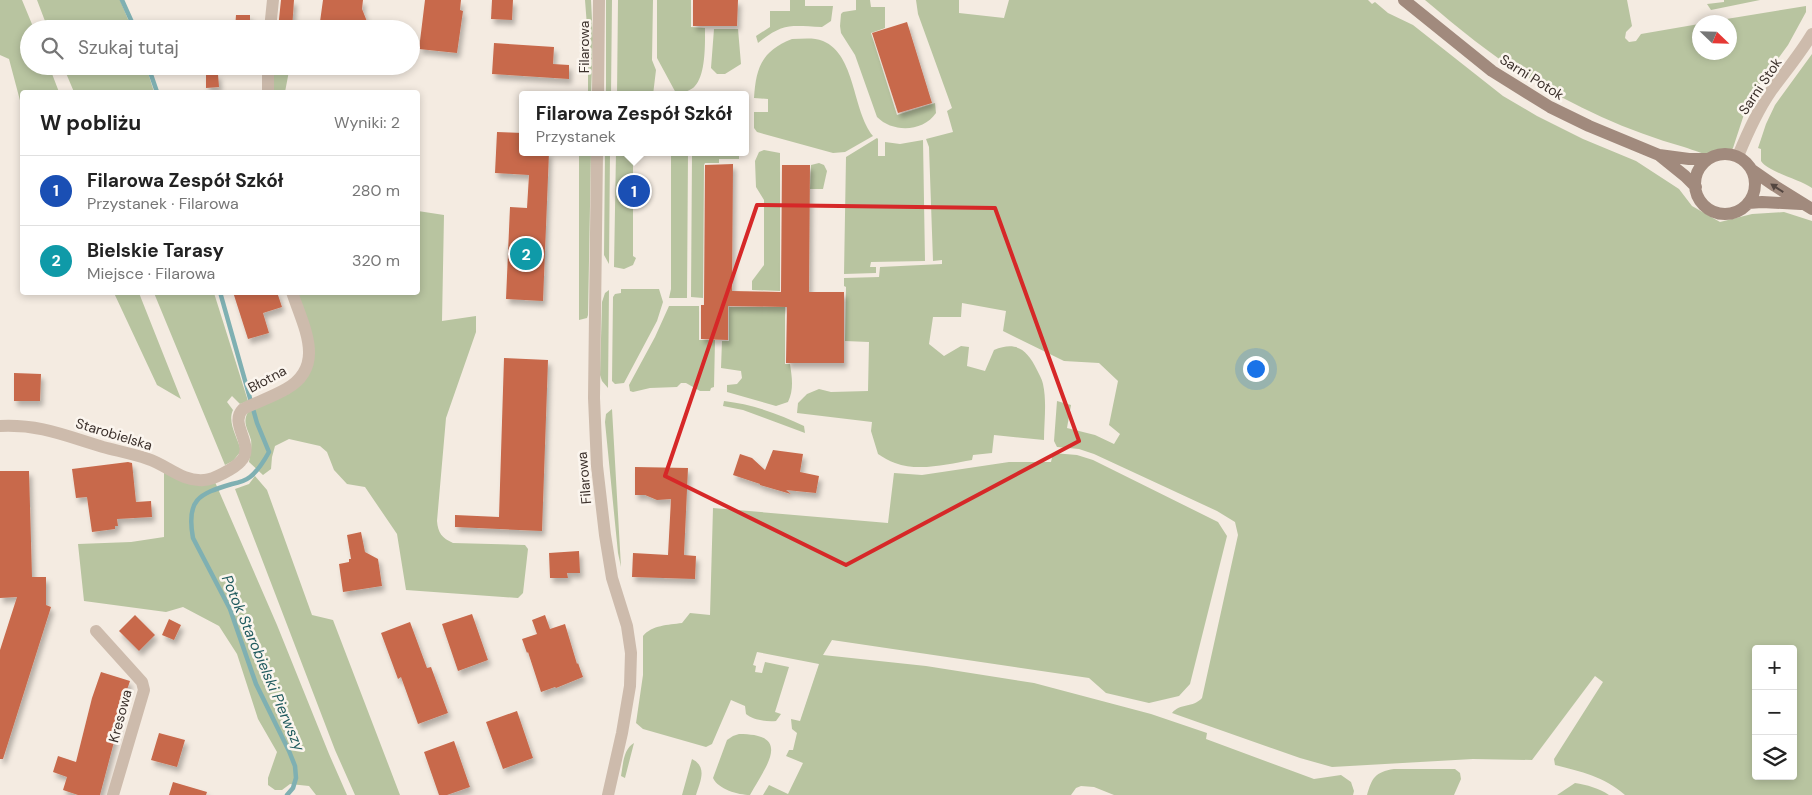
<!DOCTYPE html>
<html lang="pl">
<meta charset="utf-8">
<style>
:root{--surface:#fff;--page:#f2f2f2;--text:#222;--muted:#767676;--line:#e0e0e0;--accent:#1f5a5e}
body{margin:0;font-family:"DM Sans",sans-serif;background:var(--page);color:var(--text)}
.controls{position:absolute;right:15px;bottom:15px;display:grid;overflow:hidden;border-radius:5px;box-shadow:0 2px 8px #0003}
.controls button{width:45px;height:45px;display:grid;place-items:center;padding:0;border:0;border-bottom:1px solid var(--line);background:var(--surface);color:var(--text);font:25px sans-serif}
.compass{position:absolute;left:1692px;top:15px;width:45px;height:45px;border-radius:50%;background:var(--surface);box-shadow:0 2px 8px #0003;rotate:113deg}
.you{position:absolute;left:1255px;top:368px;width:18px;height:18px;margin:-12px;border:4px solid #fff;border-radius:50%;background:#1a73e8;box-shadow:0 0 0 8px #1a73e833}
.badge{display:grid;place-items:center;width:32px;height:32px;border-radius:50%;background:var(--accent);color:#fff;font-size:16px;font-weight:700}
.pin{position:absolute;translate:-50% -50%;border:2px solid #fff;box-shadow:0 1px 5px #0006}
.popup{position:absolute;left:519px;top:91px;width:230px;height:65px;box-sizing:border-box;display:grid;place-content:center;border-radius:5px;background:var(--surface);filter:drop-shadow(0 1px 4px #0005);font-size:16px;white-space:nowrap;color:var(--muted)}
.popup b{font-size:19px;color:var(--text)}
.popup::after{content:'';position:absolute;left:50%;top:100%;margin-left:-10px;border:10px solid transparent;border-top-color:var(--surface)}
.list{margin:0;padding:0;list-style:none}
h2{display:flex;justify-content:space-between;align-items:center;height:65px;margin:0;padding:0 20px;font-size:21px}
h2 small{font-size:16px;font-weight:400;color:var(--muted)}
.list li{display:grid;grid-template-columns:32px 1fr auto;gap:15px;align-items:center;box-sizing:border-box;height:70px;padding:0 20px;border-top:1px solid var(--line)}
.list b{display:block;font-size:19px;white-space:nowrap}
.list p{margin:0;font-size:16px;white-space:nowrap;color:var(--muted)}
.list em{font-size:16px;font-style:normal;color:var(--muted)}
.icon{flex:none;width:28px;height:28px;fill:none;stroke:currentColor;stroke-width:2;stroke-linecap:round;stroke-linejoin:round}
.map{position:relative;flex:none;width:1812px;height:795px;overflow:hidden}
.search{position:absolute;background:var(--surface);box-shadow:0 2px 8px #0003;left:20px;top:20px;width:400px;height:55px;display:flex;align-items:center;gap:12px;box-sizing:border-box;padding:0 18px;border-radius:28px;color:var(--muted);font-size:19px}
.panel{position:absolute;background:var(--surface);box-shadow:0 2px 8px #0003;left:20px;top:90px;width:400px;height:205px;border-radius:5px}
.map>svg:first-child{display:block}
.green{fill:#b8c4a0;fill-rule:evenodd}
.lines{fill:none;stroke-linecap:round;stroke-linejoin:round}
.stream{stroke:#7fb0b2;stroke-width:4.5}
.building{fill:#c8694b;filter:url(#shadow)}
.street{stroke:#cdbbac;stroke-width:12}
.secondary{stroke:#a18a7d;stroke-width:12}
.oneway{fill:#544640}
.marked{fill:none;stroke:#d62828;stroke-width:4;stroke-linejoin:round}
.labels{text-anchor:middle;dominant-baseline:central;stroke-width:5;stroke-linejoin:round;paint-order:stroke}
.street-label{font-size:14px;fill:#3b302b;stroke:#fbf5ee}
.water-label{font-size:15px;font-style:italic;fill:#1f5a5e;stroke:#fbf5ee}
</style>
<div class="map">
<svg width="1812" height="795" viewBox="0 0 1812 795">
<defs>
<filter id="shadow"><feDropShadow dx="3" dy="5" stdDeviation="2.5" flood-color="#0004"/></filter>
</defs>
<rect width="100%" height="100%" fill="#f4ebe1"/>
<path class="green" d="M 0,0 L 22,0 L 34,29 L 29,29 L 29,66 L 49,66 L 59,92 L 22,92 L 22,108 L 9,59 L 0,55 Z
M 37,0 L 120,0 L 132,29 L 48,29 Z
M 585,0 L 591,0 L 593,39 L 591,95 L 588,95 L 588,39 Z
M 606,0 L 612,0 L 611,95 L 606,95 Z
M 618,0 L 653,0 L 652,60 L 656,70 L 653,95 L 617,95 Z
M 657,0 L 691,0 L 691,27 L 705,28 C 705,43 706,74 695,86 C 691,91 683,92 677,95 L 657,58 Z
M 790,0 L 805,0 L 805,6 L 833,6 L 831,21 L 822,27 C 791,26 784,22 758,43 L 756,36 L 770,27 L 770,11 L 790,11 Z
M 856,0 L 870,0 L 871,7 L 885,7 L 885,28 L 871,33 L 897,115 L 935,103 L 936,113 C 923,132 893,133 877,117 L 855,55 L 841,33 L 840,26 L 841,14 L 843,12 L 856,10 Z
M 916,0 L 959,0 L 959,13 L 1004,18 L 1009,0 L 1368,0 L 1372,4 L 1375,2 L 1388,13 L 1413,25 L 1503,96 L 1537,116 L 1583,139 L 1636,161 L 1679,189 L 1692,206 L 1720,222 L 1752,214 L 1784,212 L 1812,221 L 1812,795 L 1625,795 C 1603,776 1582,772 1555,765 L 1554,759 L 1603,682 L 1595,676 L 1532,760 L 1473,759 L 1332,767 L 1300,758 L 1172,713 C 1180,703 1193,708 1202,698 L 1238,535 L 1235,522 L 1217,511 L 1094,454 L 1079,449 L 1057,447 L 1054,441 L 1057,401 L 1071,405 L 1067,428 L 1095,435 L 1114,444 L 1120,434 L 1109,425 L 1118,381 L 1099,363 L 1064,361 L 1003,331 L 1006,311 L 962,303 L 961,317 L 933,317 L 929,344 L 944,356 L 961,346 L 969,347 L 967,366 L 985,371 L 994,350 C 1016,341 1027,349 1037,370 C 1039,374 1042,379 1043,384 C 1047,402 1044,422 1044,440 L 994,435 L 992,453 L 973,455 L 972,460 C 948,464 919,472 895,463 C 889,461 883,457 878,454 L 871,431 L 872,422 L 797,413 L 798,403 L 807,394 L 819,389 L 831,392 L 868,391 L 869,342 L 845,341 L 846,287 L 844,286 L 844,278 L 879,277 L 880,267 L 942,264 L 942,260 L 933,261 L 929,147 L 926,139 L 953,132 L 947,111 L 952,108 L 918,14 ZM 1756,649 L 1793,649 L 1793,776 L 1756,776 Z
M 1425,0 L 1627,0 L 1632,26 L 1626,32 L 1625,38 L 1629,42 L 1636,41 L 1641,34 L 1699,24 L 1700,52 L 1730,52 L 1730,22 L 1708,22 L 1806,6 L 1806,12 L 1788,45 L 1749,99 L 1733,148 C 1721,163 1700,152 1684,147 C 1609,126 1537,89 1475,41 C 1458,28 1442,14 1425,0 Z
M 1724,0 L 1760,0 L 1711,10 L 1707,4 L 1724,2 Z
M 714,29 L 738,29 L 741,64 L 725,74 L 717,74 L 711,68 Z
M 792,39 C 802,39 813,37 823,41 C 856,55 852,110 873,136 L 845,152 L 833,153 L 757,132 L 754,128 L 754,112 L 768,112 L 768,99 L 754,98 C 756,67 762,51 792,39 Z
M 1812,54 L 1812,188 C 1799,179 1768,172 1761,161 L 1761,149 L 1758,148 L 1766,124 L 1775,105 Z
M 63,66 L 146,66 L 154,92 L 74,92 Z
M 271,67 L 289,71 L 285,92 L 270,92 Z
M 877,138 L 878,139 L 878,156 L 885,156 L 885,142 L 900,144 L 923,140 L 925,261 L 871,262 L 870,267 L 876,267 L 876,273 L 844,274 L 846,157 Z
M 764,150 L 780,153 L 780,291 L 752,290 L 752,281 L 764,265 L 764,200 L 756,187 L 755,161 L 759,152 Z
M 579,152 L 591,152 L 588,315 L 587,318 L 579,320 Z
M 605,152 L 610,152 L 609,264 L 604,255 Z
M 616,152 L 633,152 L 633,256 L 636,258 L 633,265 L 624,269 L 614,267 Z
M 671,152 L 687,152 L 688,154 L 687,298 L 669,298 L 671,289 Z
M 697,152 L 739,152 L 739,159 L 719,159 L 719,163 L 705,163 L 704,165 L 703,298 L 691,297 L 692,156 Z
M 819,163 L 824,165 L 827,171 L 823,189 L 810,189 L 811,165 Z
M 418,211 L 444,215 L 442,321 L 476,316 L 476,332 L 446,418 L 437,521 C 438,533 442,538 453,543 L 525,545 L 528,549 L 523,593 L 518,598 L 406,590 L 397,534 L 365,487 L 347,484 L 334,470 L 327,452 L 320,446 L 289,439 L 275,446 L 272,457 L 271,469 L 263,475 L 249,462 C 250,455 252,448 251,440 C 248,429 242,423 248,412 L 311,367 L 295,293 L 418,292 Z
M 621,289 L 659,289 L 663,302 L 657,321 L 624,383 L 615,384 L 612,381 L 613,297 L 615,294 L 621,293 Z
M 609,290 L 608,388 L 602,381 L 600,375 L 602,302 L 605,293 Z
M 114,293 L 139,293 L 181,399 L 157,385 Z
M 154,293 L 214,293 L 248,401 L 240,404 L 232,396 L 227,402 L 233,410 C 227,423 238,438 241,451 L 233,461 L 225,465 Z
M 669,306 L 699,306 L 699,340 L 715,340 L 714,387 L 711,388 L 710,391 L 700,391 L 686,383 L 681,383 L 677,387 L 650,388 L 633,392 L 630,391 L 629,385 L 655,337 Z
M 729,307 L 785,307 L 785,364 L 790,364 C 792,378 794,389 788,402 L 776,406 L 727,392 L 727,385 L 737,384 L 742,378 L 741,371 L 721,368 L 722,341 L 729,341 Z
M 724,401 C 751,404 780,414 804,426 L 805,433 L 743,410 L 723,406 Z
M 612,409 L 621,567 L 618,553 L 605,422 L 606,414 Z
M 1053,453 L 1077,455 L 1093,460 L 1218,522 L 1227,536 L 1190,684 L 1179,696 L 1149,703 L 1106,693 L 1089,678 L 832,640 L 823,655 L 926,666 L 1034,683 L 1151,714 L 1207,733 L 1206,739 L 1314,779 L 1341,775 L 1351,782 L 1354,791 L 1353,795 L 1114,795 L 1094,787 L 1081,786 L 1076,788 L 1071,795 L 763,795 L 769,785 L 788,794 L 803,763 L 786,756 L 789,750 L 793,750 L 797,733 L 792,729 L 791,719 L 800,721 L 819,664 L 757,652 L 753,665 L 756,666 L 755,672 L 762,673 L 765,662 L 789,667 L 775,712 L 781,714 L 776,721 C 767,722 753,720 746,714 L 745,706 L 731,700 L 712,744 L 706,747 L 643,729 L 636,723 L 643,675 L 643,636 C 652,625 668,625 682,623 L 690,613 L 710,615 L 713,508 L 888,523 L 894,473 L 922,475 L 1009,462 L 1051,462 Z
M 164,471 L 215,482 L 277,625 L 329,754 L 347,795 L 316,795 L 309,786 L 290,784 L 282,790 L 275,790 L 268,785 L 268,778 L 277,752 L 258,719 L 237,654 L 219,626 L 183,607 L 166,612 L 84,601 L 78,544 L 131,542 L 164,537 Z
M 255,476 L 267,490 L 312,615 L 333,620 L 400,795 L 355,795 L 335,750 L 235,489 L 249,484 Z
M 739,734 C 794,734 765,767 750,795 C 738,795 718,789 713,778 L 727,740 L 733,736 Z
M 634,743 L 625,778 L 621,776 C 623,766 623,749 634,743 Z
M 692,759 C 708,767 700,782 696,795 L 682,795 Z
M 1394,769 L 1455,769 L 1460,773 L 1461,779 L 1454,795 L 1367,795 C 1372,778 1375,772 1394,769 Z
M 1575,783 C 1587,785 1599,788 1609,795 L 1557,795 Z"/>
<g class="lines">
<path class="stream" d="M 122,0 L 135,29
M 148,66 L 157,92
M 220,292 L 257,423 L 269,452 C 264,461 258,471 250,477 C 245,481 237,483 232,484 C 198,494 186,500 193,538 L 230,609 L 256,684 L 289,751 L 295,766 L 296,778 L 293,788 L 287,795"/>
</g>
<path class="building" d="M 281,0 L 294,0 L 292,29 L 278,29 Z
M 323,0 L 363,0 L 362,9 L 368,24 L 357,29 L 319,29 Z
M 425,0 L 461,0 L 460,10 L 463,11 L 457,53 L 419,49 Z
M 492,0 L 513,0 L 512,20 L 491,19 Z
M 693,0 L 738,0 L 737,26 L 693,26 Z
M 236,15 L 250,15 L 250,29 L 235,29 Z
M 907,22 L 932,103 L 898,113 L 872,33 Z
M 494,43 L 554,47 L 553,64 L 569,65 L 569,79 L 492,74 Z
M 206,74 L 218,74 L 219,87 L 206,88 Z
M 497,132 L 523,133 L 523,152 L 549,152 L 543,301 L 506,299 L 510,207 L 527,208 L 529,175 L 495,173 Z
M 733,164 L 732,291 L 781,292 L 782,165 L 810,165 L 809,292 L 844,292 L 844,363 L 786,363 L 787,307 L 728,306 L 728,340 L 701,339 L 701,305 L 704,305 L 705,165 Z
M 233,292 L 277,292 L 282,307 L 263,313 L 269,333 L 248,339 Z
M 504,358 L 548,360 L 542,531 L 455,527 L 455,515 L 499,517 Z
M 14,373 L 41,374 L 40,401 L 14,401 Z
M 773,450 L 803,454 L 800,472 L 819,476 L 816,493 L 786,490 L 791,494 L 760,485 L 760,484 L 733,475 L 740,454 L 752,458 L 765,470 Z
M 128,462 L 132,463 L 136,502 L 151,501 L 152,517 L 117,519 L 118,526 L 115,526 L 115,529 L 92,532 L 87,497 L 76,498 L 72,469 Z
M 635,467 L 688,468 L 684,555 L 696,556 L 695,579 L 632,577 L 633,553 L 668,555 L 671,499 L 657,500 L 645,495 L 635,495 Z
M 0,471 L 29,471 L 32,577 L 46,577 L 46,605 L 51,607 L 3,759 L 0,759 L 0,650 L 17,597 L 0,598 Z
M 361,532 L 365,552 L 378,559 L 382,586 L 343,592 L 339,564 L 349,562 L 349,559 L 351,559 L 347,535 Z
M 579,551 L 580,573 L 567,573 L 568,578 L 550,578 L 549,553 Z
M 472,614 L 488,660 L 458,671 L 442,624 Z
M 135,615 L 155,635 L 139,651 L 119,631 Z
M 545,615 L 550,629 L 565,624 L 577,664 L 578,663 L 583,677 L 556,688 L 555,687 L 541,692 L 528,652 L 527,653 L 522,639 L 537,634 L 532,620 Z
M 169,619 L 181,625 L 174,640 L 162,635 Z
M 410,622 L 427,668 L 431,667 L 448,713 L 418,724 L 401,677 L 398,679 L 381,633 Z
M 101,672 L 130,681 L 116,722 L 119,723 L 100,795 L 78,795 L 63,790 L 67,777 L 53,772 L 58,756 L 76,762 L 92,698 Z
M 517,711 L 533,758 L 503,769 L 486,722 Z
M 159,733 L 185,740 L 177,767 L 151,760 Z
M 454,741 L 470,787 L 447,795 L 439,795 L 424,752 Z
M 173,782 L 207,792 L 206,795 L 169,795 Z"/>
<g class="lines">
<path class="street" d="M 270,29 L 273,0
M 268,92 L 268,66
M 598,95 L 599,0
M 597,152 L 594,398 L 597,466 L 605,535 L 612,578 L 627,626 L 631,653 L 630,686 L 622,733 L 608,795
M 1738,156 C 1747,134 1757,111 1771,91 C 1785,72 1800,54 1812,34
M 0,426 C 40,424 66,436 103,447 C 118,451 133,454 148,459 C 167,465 182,482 204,480 C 213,480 235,468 241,461 C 256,445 228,424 243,409 C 257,402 272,397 286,389 C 327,366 303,326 292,292
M 96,631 L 142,682 L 144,690 L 113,795"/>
<path class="secondary" d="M 1404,0 L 1492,71 L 1550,107 L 1589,126 L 1659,155 L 1689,159 L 1708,159
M1695 184a30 30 0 1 1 60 0a30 30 0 1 1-60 0Z
M 1659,155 L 1685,176 L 1696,187
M 1752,170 L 1775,186 L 1812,209
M 1748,203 L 1762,202 L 1801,204"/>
</g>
<defs><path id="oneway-solid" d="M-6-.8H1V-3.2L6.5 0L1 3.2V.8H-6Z" transform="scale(1.25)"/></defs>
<use class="oneway" href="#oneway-solid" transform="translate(1777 188) rotate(-147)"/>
<path class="marked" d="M 757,205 L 995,208 L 1079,441 L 846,565 L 665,476 Z"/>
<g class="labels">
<g class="street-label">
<text transform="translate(584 47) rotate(-90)">Filarowa</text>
<text transform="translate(1532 77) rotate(32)">Sarni Potok</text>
<text transform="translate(1760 86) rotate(-56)">Sarni Stok</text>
<text transform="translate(267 379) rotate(-28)">Błotna</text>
<text transform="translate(114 434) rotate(17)">Starobielska</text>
<text transform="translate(584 478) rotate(-95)">Filarowa</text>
<text transform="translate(120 716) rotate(-75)">Kresowa</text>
</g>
<g class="water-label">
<text transform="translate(263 663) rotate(67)">Potok Starobielski Pierwszy</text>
</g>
</g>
</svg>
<div class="controls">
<button>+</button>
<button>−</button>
<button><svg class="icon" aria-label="layers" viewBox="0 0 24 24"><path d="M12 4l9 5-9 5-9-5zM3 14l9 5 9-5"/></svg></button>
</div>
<svg class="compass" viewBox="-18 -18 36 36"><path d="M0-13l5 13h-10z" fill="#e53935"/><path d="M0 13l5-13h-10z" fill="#767676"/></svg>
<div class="you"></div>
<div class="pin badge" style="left:634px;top:191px;background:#1a4fb4">1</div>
<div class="popup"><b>Filarowa Zespół Szkół</b>Przystanek</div>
<div class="pin badge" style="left:526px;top:254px;background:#0f9aa8">2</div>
<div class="search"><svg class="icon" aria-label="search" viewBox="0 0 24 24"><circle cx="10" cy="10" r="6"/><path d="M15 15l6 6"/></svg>Szukaj tutaj</div>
<section class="panel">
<h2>W pobliżu<small>Wyniki: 2</small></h2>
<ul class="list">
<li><span class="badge" style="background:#1a4fb4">1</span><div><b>Filarowa Zespół Szkół</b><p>Przystanek · Filarowa</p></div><em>280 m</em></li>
<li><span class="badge" style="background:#0f9aa8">2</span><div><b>Bielskie Tarasy</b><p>Miejsce · Filarowa</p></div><em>320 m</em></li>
</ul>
</section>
</div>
